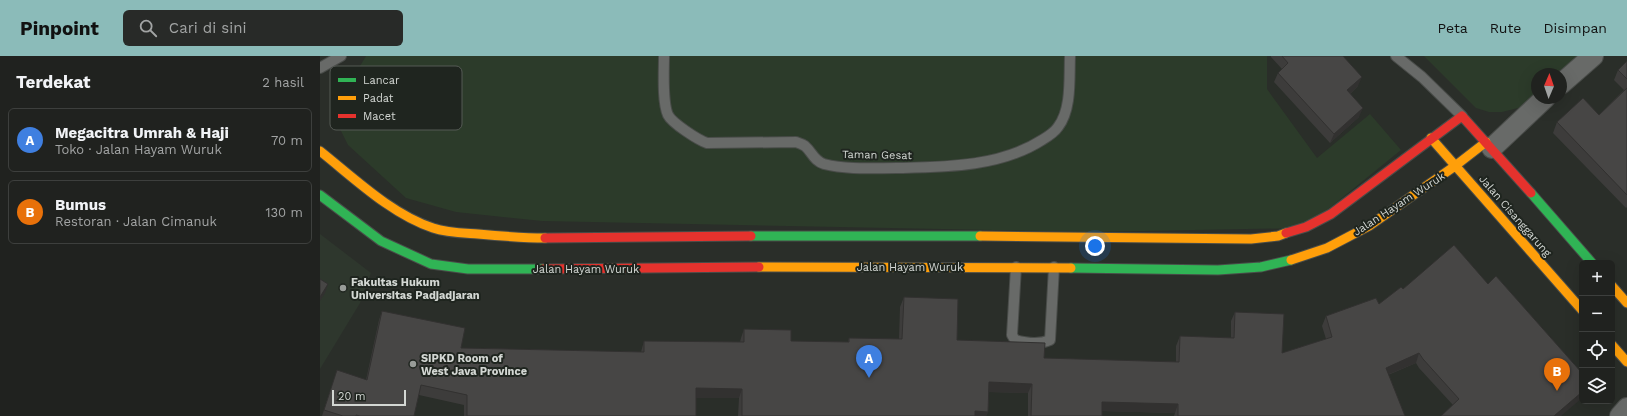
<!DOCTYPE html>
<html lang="id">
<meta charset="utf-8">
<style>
:root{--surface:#20221f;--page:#282a28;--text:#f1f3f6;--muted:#a2a4a4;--line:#3d3f3d;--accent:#8bbbb9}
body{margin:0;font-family:"Work Sans",sans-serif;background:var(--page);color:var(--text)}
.controls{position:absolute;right:12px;bottom:12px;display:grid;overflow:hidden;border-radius:6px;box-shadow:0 4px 16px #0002}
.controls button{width:36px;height:36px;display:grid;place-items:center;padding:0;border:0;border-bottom:1px solid var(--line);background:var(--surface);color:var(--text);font:20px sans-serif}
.compass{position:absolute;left:1211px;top:12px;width:36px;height:36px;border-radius:50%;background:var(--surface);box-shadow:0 4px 16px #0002;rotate:2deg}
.scale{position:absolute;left:12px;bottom:10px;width:74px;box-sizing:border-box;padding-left:4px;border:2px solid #d3d7d3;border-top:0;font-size:11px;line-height:14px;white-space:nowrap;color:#d3d7d3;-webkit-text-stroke:3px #1f251f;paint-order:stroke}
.you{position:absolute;left:775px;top:190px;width:14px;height:14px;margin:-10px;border:3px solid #fff;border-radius:50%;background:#1a73e8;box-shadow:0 0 0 6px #1a73e833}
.badge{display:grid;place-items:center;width:26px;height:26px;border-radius:50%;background:var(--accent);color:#fff;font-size:13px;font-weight:700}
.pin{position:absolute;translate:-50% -33px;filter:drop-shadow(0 1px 2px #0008)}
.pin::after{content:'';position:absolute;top:21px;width:14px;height:12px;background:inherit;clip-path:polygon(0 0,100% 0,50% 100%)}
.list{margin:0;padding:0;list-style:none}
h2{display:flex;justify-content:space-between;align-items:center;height:52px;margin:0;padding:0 16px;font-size:17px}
h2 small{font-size:13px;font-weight:400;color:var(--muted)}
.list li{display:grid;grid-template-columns:26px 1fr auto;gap:12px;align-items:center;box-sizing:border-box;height:64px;margin:0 8px 8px;padding:0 8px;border:1px solid var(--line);border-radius:6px}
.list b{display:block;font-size:15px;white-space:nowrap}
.list p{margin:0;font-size:13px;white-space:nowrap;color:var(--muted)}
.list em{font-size:13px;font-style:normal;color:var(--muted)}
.icon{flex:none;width:22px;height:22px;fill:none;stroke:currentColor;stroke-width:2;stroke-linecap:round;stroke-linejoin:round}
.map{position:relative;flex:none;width:1307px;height:360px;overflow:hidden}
header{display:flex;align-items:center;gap:24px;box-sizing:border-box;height:56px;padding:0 20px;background:var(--accent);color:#111}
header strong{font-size:19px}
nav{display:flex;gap:22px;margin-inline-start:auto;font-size:14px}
.search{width:280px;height:36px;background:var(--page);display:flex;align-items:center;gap:10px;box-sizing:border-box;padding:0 14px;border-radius:6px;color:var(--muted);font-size:15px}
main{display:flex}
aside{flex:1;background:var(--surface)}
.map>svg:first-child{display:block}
.built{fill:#2e372d}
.green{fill:#2c3b2a}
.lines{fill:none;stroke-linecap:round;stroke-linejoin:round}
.lane-casing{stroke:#494c49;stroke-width:12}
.street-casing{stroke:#494c49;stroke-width:22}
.fast-casing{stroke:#494c49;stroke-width:11}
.slow-casing{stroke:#494c49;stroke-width:11}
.jam-casing{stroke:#494c49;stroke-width:11}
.lane{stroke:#686a68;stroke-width:10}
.street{stroke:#686a68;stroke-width:20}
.fast{stroke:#30b455;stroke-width:9}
.slow{stroke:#ff9f0a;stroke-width:9}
.jam{stroke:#e5322d;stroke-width:9}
.wall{fill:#3d3c3b}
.shaded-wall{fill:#323130}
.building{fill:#474645;stroke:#323130}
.poi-dot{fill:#989c98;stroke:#1f251f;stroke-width:1.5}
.labels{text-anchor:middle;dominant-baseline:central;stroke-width:4;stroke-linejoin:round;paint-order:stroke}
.street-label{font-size:11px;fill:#d3d7d3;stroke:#1f251f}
.poi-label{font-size:11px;font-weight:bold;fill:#d3d7d3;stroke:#1f251f;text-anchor:start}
.key{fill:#1f251f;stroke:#555a55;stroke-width:1}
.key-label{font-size:11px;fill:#d3d7d3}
</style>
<header>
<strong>Pinpoint</strong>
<div class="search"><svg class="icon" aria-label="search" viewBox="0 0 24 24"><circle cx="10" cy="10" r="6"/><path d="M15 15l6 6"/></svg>Cari di sini</div>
<nav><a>Peta</a><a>Rute</a><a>Disimpan</a></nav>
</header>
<main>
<aside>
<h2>Terdekat<small>2 hasil</small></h2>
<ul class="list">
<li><span class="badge" style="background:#3f7fe0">A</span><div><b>Megacitra Umrah &amp; Haji</b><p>Toko · Jalan Hayam Wuruk</p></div><em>70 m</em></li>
<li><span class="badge" style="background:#e8710a">B</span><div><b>Bumus</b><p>Restoran · Jalan Cimanuk</p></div><em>130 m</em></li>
</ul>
</aside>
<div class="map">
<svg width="1307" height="360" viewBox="0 0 1307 360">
<rect width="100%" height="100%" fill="#2a2e29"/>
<path class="built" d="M 0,178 L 51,217 L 40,247 L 0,313 Z"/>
<path class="green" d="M 46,0 L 947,0 L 947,33 L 997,102 L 1050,58 L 1081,94 L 985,172 L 771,176 L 222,165 L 136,156 L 86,142 L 28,89 L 19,71 L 18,55 L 30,27 Z
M 1104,0 L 1260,0 L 1239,18 L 1217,18 L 1217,38 L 1202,51 L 1182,56 L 1169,56 L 1156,52 Z"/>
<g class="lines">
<defs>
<path id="lane" d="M 344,0 C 344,15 342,46 348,59 C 352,67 378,84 387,87 L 476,86 C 479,87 482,88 485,90 C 492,96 494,105 504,108 C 528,114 553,112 577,112 C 625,111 680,111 722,84 C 727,81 734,77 738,71 C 752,53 749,22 750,0
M 1076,0 L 1102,21 L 1142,60
M 0,12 L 21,0
M 696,211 L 692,279 L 695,284 C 706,287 719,289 730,284 L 734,211"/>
<path id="street" d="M 1241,28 L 1273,0
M 1172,92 L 1225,42
M 1300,360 L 1307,352"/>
<path id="fast" d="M 1211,137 L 1272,207
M 0,139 L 61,185 L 111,208 L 148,213 L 223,213
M 431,180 L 660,180
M 751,212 L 898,214 L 941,211 L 971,204"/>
<path id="slow" d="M 1111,82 L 1262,254
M 0,95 C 34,122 71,158 113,172 C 127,177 143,177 158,178 C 180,180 202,182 225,182
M 660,180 L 931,183 L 958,180 L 966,177
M 971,204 L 1007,192 L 1049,170 L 1135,110 L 1166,86
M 439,211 L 751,212
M 1292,230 L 1307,247
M 1292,289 L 1307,306"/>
<path id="jam" d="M 966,177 L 986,171 L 1011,158 L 1142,60 L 1211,137
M 225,182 L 431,180
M 223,213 L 439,211"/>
</defs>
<use href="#lane" class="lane-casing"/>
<use href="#street" class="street-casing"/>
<use href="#fast" class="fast-casing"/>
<use href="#slow" class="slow-casing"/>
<use href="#jam" class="jam-casing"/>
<use href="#lane" class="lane"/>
<use href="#street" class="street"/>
<use href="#fast" class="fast"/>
<use href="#slow" class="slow"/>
<use href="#jam" class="jam"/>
</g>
<path class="wall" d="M 951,0 L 1023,0 L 1038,30 L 1030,38 L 1039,61 L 1010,87 L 954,26 L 958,17 L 962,13 L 951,1 Z
M 1307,5 L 1307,151 L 1306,152 L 1233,77 L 1237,66 L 1279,59 L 1304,34 L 1294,24 L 1298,14 Z
M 1168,228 L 1262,317 L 1133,349 L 1099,312 L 1096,307 L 1068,319 L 1085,360 L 854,360 L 855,357 L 782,355 L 782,360 L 708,360 L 708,337 L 669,336 L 668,356 L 666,360 L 418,360 L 419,342 L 376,342 L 376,360 L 144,360 L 144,349 L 99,339 L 94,360 L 2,360 L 17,314 L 46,324 L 59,264 L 62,255 L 141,292 L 321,296 L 324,285 L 420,286 L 421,282 L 424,273 L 471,285 L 528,286 L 529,282 L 579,283 L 580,251 L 584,241 L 637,284 L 724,302 L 856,306 L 856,290 L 860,280 L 911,282 L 911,265 L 915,256 L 962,297 L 1006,283 L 1002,270 L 1006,260 L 1059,248 L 1083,233 Z"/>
<path class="shaded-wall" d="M 1042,21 L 1038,30 L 1023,44 L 1027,34 Z
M 1043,52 L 1039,61 L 1010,87 L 1014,78 Z
M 8,228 L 5,237 L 0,245 L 0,241 Z
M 1099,297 L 1096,307 L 1062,321 L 1066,312 Z
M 669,326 L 712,328 L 708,337 L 665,336 Z
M 376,332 L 422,333 L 419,342 L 372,342 Z
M 1262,336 L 1262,342 L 1241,360 L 1234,360 Z
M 782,346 L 858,348 L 855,357 L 779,355 Z
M 655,355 L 668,356 L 666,360 L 653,360 Z"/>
<path class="building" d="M 962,0 L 1023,0 L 1042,21 L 1027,34 L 1043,52 L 1014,78 L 958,17 L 968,7 Z
M 1307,5 L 1307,23 L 1298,14 Z
M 1307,32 L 1307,139 L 1237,66 L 1263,42 L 1279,59 Z
M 1134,189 L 1168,228 L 1176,220 L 1262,317 L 1262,336 L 1234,360 L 1121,360 L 1139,343 L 1103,303 L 1099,297 L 1066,312 L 1085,360 L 858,360 L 858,348 L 782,346 L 782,360 L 711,360 L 712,328 L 669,326 L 668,356 L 655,355 L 655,360 L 422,360 L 422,333 L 376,332 L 376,360 L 147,360 L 147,339 L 101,329 L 94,360 L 40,360 L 36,359 L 36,360 L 23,360 L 4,354 L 17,314 L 47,324 L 62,255 L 145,272 L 141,292 L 324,296 L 324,285 L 424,286 L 424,273 L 471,274 L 471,285 L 529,286 L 529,282 L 582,283 L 584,241 L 638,243 L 637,284 L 725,287 L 724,302 L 859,306 L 860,280 L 914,282 L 915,256 L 964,258 L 962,297 L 1012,281 L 1006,260 L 1056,242 L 1059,248 L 1081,231 L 1083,233 Z
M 0,223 L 8,228 L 0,241 Z"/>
<g class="poi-dot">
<circle cx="23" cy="232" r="4"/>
<circle cx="93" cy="308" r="4"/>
</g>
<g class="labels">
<g class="street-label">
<text transform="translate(557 99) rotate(1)">Taman Gesat</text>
<text transform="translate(1079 148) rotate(-33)">Jalan Hayam Wuruk</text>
<text transform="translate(1195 160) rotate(49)">Jalan Cisanggarung</text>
<text x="590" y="211">Jalan Hayam Wuruk</text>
<text x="266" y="213">Jalan Hayam Wuruk</text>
</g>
<g class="poi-label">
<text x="31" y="226">Fakultas Hukum<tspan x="31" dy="13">Universitas Padjadjaran</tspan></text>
<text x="101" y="302">SIPKD Room of<tspan x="101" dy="13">West Java Province</tspan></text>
</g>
</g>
<rect x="10" y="10" width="132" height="64" rx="6" class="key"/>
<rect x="18" y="22" width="18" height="4" fill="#30b455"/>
<rect x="18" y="40" width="18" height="4" fill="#ff9f0a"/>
<rect x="18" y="58" width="18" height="4" fill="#e5322d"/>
<g class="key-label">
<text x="43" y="28">Lancar</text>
<text x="43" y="46">Padat</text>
<text x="43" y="64">Macet</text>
</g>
</svg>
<div class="controls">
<button>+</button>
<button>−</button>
<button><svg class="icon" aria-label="locate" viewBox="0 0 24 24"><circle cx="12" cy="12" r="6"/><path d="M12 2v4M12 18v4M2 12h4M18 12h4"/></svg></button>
<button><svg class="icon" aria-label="layers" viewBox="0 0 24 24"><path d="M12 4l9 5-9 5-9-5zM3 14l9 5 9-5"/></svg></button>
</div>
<svg class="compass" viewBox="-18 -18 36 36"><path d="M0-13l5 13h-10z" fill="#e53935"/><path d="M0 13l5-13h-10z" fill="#a2a4a4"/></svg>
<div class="scale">20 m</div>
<div class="you"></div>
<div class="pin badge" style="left:549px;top:322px;background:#3f7fe0">A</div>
<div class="pin badge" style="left:1237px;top:335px;background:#e8710a">B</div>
</div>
</main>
